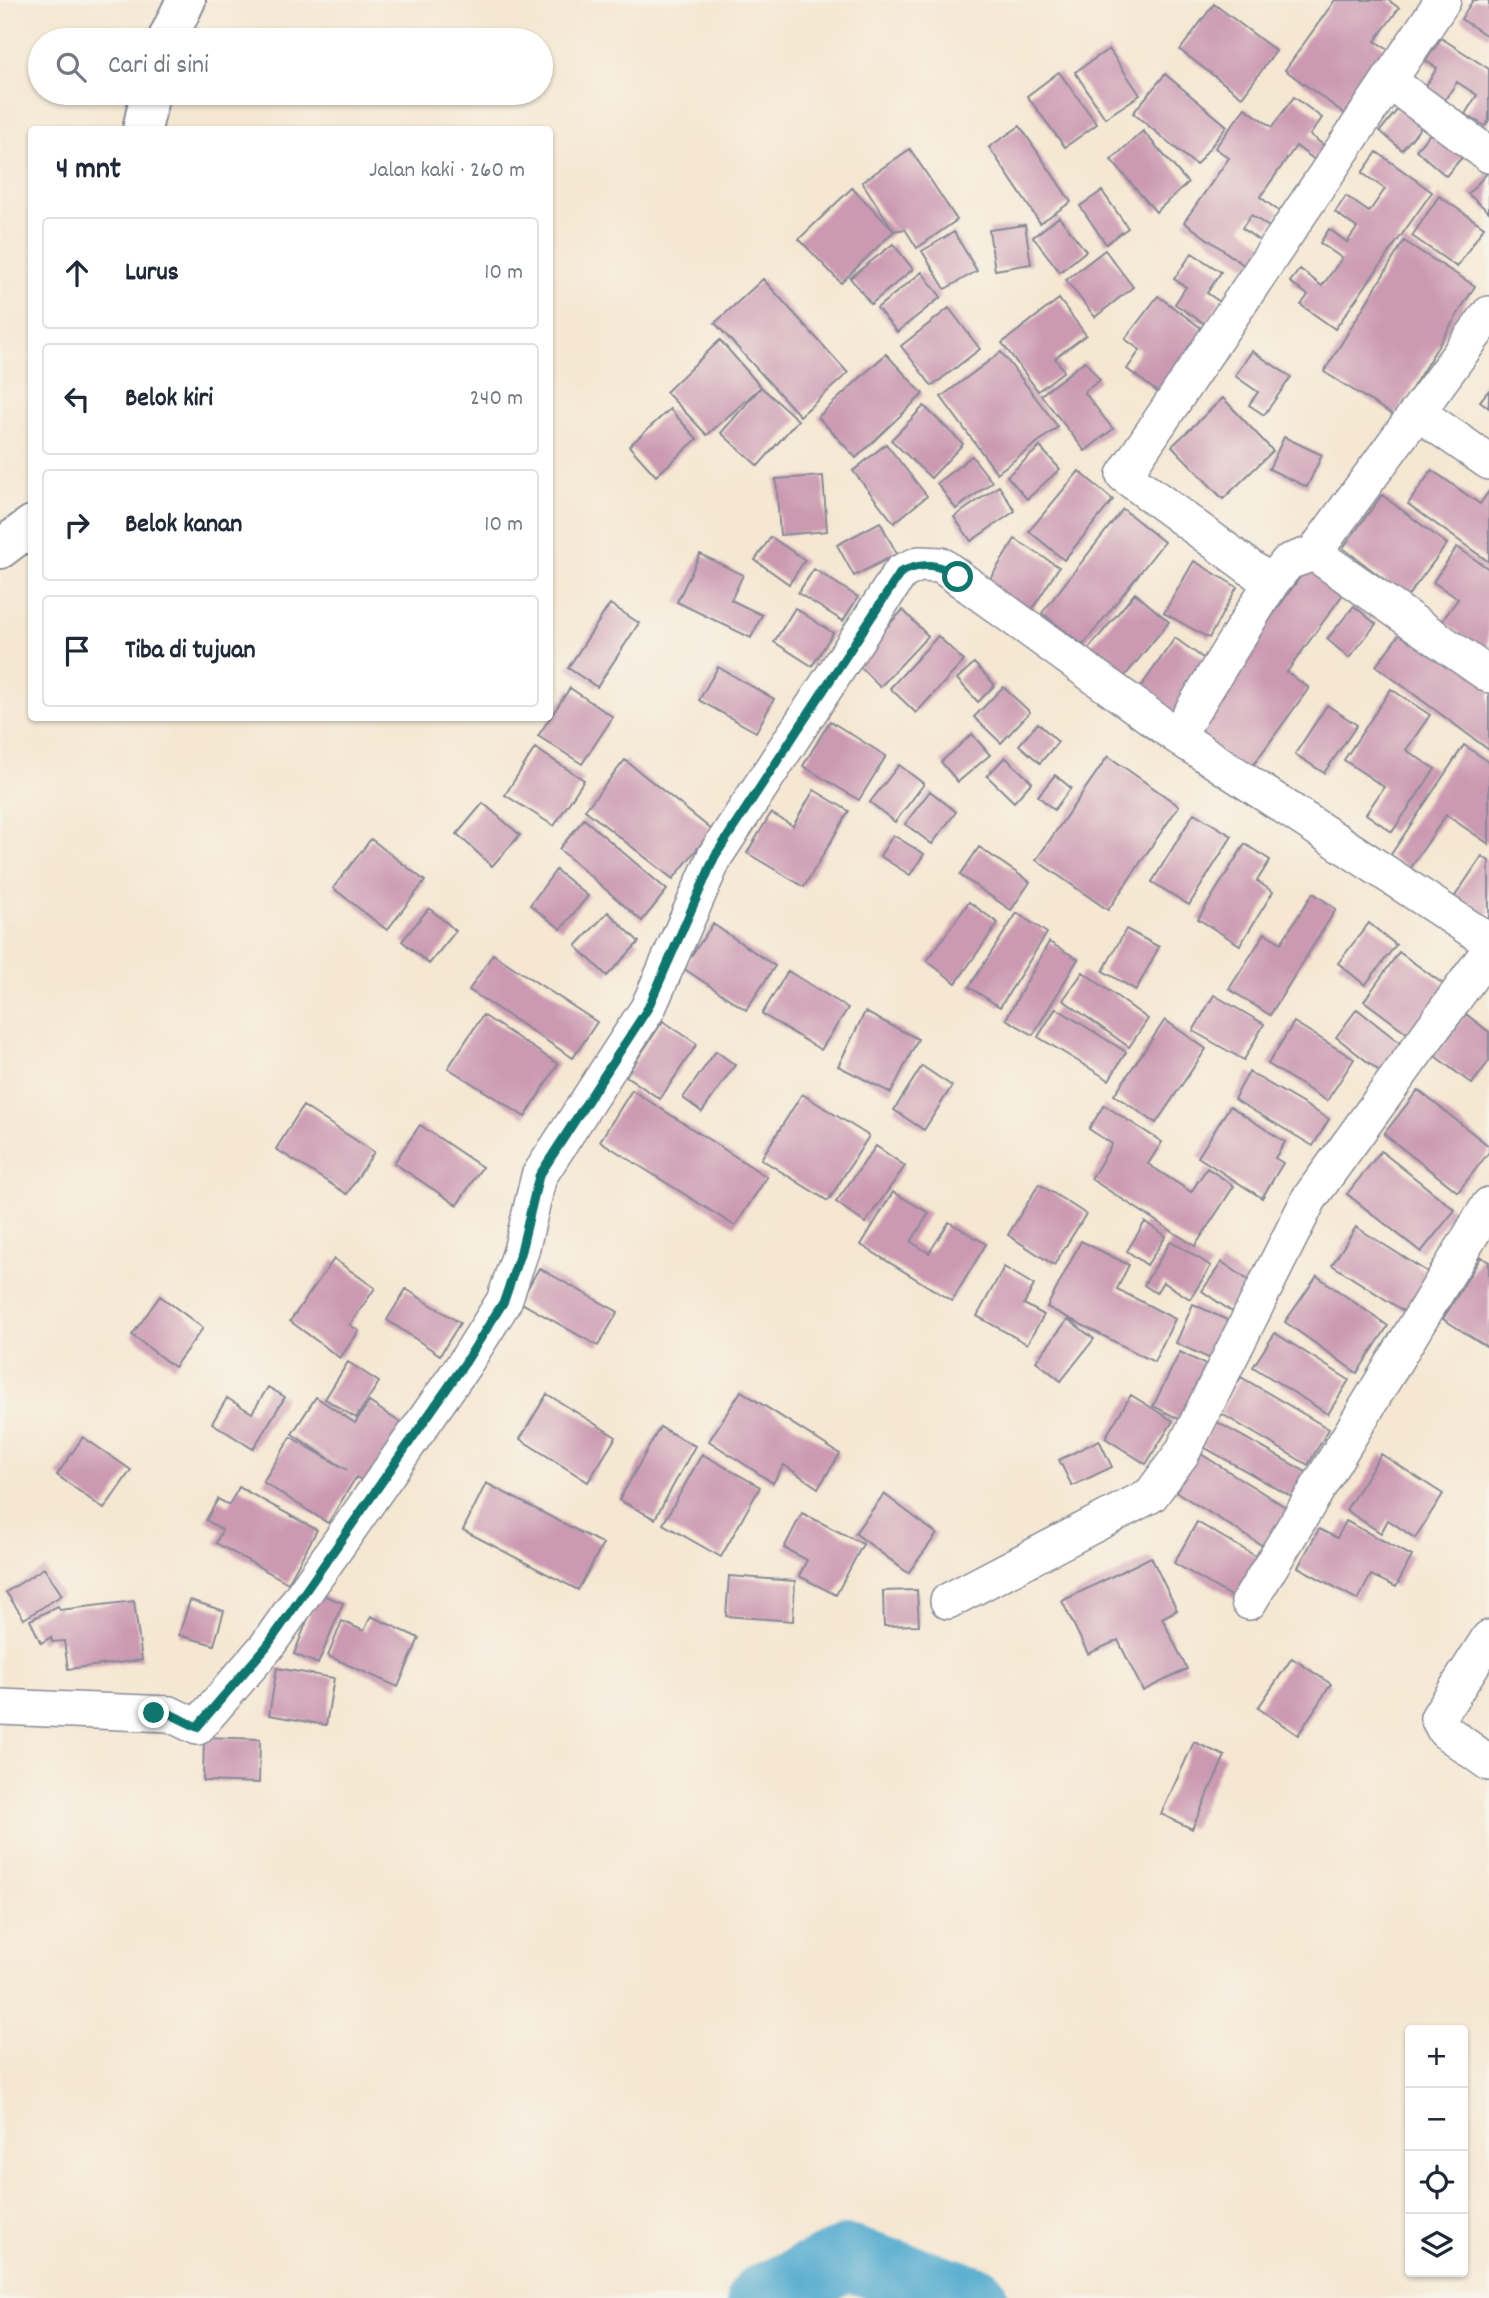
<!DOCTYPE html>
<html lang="id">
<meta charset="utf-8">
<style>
:root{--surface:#fff;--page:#f6f6f7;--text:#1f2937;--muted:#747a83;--line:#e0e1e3}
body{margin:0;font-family:Dekko,sans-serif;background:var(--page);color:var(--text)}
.controls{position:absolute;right:21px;bottom:21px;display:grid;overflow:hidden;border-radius:7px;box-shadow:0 2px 5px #0004}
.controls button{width:63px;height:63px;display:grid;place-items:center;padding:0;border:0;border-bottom:2px solid var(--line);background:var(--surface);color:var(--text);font:35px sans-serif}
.stop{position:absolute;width:21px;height:21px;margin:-16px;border:5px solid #0f766e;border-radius:50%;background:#fff}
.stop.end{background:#0f766e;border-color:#fff;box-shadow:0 2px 7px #0008}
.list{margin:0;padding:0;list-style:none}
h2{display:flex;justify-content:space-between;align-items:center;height:91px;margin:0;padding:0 28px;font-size:30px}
h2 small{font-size:23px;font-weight:400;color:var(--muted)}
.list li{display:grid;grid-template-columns:46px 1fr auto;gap:21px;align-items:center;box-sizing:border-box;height:112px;margin:0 14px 14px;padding:0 14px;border:2px solid var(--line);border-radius:7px}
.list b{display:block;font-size:26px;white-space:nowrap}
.list em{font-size:23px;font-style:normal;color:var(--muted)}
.icon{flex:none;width:38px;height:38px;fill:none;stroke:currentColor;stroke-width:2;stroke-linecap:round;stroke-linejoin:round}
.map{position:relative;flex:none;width:1489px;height:2298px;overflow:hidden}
.search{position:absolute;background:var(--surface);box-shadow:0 2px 5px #0004;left:28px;top:28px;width:525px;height:77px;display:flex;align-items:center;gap:18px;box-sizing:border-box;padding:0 24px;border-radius:38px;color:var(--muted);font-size:26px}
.panel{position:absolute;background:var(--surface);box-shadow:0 2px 5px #0004;left:28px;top:126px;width:525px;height:595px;border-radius:7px}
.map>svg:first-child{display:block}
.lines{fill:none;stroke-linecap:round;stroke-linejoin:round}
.river{stroke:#51aacf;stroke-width:66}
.building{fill:#cb99b1}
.minor-casing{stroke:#888b98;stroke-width:38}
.tertiary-casing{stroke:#888b98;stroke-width:42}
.minor{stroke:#fff;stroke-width:35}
.tertiary{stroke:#fff;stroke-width:38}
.route{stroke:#0f766e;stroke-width:9}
</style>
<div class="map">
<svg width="1489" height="2298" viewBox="0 0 1489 2298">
<rect width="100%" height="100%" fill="#f7f3e8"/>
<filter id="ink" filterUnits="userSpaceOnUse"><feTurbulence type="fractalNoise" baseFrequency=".0143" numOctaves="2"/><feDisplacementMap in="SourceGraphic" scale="14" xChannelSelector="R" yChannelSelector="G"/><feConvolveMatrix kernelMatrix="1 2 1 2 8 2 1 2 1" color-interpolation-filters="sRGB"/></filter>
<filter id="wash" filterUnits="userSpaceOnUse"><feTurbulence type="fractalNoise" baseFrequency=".00686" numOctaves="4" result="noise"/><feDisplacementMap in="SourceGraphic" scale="28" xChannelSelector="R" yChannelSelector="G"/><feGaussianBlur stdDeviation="1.57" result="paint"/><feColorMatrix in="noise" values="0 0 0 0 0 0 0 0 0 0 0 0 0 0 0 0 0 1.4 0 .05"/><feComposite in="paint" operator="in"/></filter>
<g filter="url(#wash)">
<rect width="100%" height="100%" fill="#f5e7d1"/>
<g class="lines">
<path class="river" d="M 760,2298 L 847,2258 L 975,2298"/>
</g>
<g id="blocks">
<path class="building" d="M 1335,0 L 1388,0 L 1399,8 L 1375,41 L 1393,53 L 1348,116 L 1285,70 Z
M 1473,0 L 1489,0 L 1489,37 L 1461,19 Z
M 1214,4 L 1276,51 L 1242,97 L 1180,50 Z
M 1441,38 L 1489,69 L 1489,120 L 1485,126 L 1465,114 L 1477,95 L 1457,82 L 1444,101 L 1424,89 L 1437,68 L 1426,61 Z
M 1109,49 L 1140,95 L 1105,118 L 1075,72 Z
M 1059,72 L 1097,124 L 1065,147 L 1027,96 Z
M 1165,74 L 1227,126 L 1196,165 L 1133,113 Z
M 1294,97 L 1322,118 L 1310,135 L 1325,146 L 1315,160 L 1296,146 L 1260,197 L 1280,212 L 1269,227 L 1251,215 L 1242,228 L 1265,245 L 1248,268 L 1184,222 L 1229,158 L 1215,148 L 1245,108 L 1272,127 Z
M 1406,99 L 1428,119 L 1402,150 L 1380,131 Z
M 1020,126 L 1071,202 L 1040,223 L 989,147 Z
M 1434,129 L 1464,155 L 1446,176 L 1416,150 Z
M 1143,131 L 1188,183 L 1156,212 L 1111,160 Z
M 910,149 L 957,220 L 917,248 L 905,229 L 894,231 L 841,283 L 799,239 L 852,188 L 894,231 L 862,182 Z
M 1377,152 L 1432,192 L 1335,329 L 1301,305 L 1308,295 L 1290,282 L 1300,269 L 1322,286 L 1342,258 L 1320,243 L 1329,229 L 1347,242 L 1357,228 L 1335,212 L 1346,196 L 1369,212 L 1385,189 L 1362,173 Z
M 1489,171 L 1489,212 L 1468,194 Z
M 1102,191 L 1128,228 L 1106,244 L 1080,206 Z
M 1439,196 L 1484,227 L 1457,267 L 1412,236 Z
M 1059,217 L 1086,251 L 1060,272 L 1033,237 Z
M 1025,225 L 1031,264 L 995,270 L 989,230 Z
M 954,232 L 977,271 L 945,289 L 922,251 Z
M 1404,241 L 1475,286 L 1395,416 L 1324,372 Z
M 893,244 L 913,269 L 871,304 L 850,278 Z
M 1105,250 L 1133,287 L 1095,317 L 1066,280 Z
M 1192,253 L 1221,272 L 1207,293 L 1220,302 L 1205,324 L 1175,304 L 1186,287 L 1174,279 Z
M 922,272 L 941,297 L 897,332 L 877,308 Z
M 763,279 L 848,373 L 800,416 L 715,323 Z
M 1158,296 L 1205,331 L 1159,393 L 1127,369 L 1140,350 L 1125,339 Z
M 1059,299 L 1086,335 L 1055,358 L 1064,371 L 1038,391 L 1002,343 Z
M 949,308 L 980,349 L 932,386 L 901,346 Z
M 720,340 L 761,387 L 798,420 L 758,466 L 721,433 L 761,387 L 707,435 L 666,392 Z
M 1252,351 L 1291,377 L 1264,415 L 1249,405 L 1258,392 L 1235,376 Z
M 1001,352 L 1058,427 L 997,473 L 941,397 Z
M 886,354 L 923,394 L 856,458 L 818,417 Z
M 1085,361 L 1100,380 L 1084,392 L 1113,429 L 1085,451 L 1041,395 Z
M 1489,390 L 1489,408 L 1480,401 Z
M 1223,398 L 1273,451 L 1223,499 L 1172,446 Z
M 924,406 L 963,444 L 931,478 L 891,440 Z
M 670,409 L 697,439 L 656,476 L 629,446 Z
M 1284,437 L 1322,455 L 1307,487 L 1269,469 Z
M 886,444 L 927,496 L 894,523 L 853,471 Z
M 1040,447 L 1060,469 L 1027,499 L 1007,476 Z
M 972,456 L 992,482 L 956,509 L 937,483 Z
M 1432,470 L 1480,504 L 1489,491 L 1489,562 L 1408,504 Z
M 1079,471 L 1113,500 L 1064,560 L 1029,531 Z
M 823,476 L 827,531 L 780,535 L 776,479 Z
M 999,486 L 1015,511 L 971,541 L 954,517 Z
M 1382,495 L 1447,544 L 1407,597 L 1343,548 Z
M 1123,509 L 1164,542 L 1083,645 L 1042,613 Z
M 880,522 L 897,554 L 854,576 L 837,545 Z
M 771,537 L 805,560 L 789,584 L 755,560 Z
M 1015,539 L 1059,567 L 1026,619 L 983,590 Z
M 1457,547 L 1489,569 L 1488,653 L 1442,621 L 1458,599 L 1433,582 Z
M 700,554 L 743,575 L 731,600 L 762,615 L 751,638 L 677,602 Z
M 1313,559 L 1349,586 L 1287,672 L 1309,688 L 1246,775 L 1188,733 Z
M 1194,561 L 1237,587 L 1209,638 L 1164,613 Z
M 814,569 L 858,597 L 843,621 L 798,593 Z
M 1135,593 L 1169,622 L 1120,682 L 1085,653 Z
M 610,604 L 639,623 L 597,687 L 568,668 Z
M 1354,606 L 1376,624 L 1349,658 L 1327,639 Z
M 795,608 L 833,633 L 812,666 L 774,642 Z
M 903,610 L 928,636 L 880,687 L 854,661 Z
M 1407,624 L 1489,685 L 1489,750 L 1376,666 Z
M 938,636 L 964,661 L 916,713 L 890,688 Z
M 1175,638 L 1210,663 L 1167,722 L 1133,698 Z
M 974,663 L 995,685 L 978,702 L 957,679 Z
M 718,667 L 774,699 L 756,732 L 699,700 Z
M 1003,687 L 1030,712 L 1001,743 L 974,717 Z
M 570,688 L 613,717 L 582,764 L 538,736 Z
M 1391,689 L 1430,715 L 1406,750 L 1435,769 L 1392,832 L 1366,814 L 1384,787 L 1344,760 Z
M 1327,705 L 1357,725 L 1324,773 L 1295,754 Z
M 830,721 L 886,756 L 859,800 L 803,766 Z
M 1038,723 L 1058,742 L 1040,763 L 1019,745 Z
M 972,734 L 990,755 L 958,782 L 941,762 Z
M 1464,745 L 1489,762 L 1489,844 L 1446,815 L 1410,869 L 1390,856 Z
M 535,748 L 584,780 L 554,826 L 505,795 Z
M 1108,756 L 1179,806 L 1108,910 L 1036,860 Z
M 1005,757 L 1032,782 L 1014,802 L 987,776 Z
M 625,760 L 712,830 L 673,879 L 585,810 Z
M 899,765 L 924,784 L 895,822 L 870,802 Z
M 1055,775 L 1071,788 L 1054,810 L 1038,796 Z
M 814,790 L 849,811 L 804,887 L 747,853 L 771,813 L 793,826 Z
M 930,791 L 956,812 L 932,844 L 905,824 Z
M 483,803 L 520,835 L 492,866 L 457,834 Z
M 1194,813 L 1232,836 L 1189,905 L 1152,882 Z
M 584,819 L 667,890 L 642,921 L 559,849 Z
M 893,835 L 924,854 L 910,875 L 880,856 Z
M 371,839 L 425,881 L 387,930 L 333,888 Z
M 1245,844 L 1270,860 L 1257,881 L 1273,892 L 1240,945 L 1198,919 Z
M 979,847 L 1030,882 L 1011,910 L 960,875 Z
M 1482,856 L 1489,861 L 1489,917 L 1480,931 L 1447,908 Z
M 556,870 L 588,896 L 561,929 L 530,905 Z
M 1313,893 L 1336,909 L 1270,1015 L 1229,989 L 1265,933 L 1281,943 Z
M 969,902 L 998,923 L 956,983 L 927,961 Z
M 429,908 L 456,931 L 429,964 L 402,941 Z
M 608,912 L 639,942 L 607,976 L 576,946 Z
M 1017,913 L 1047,933 L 1000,1007 L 969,987 Z
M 1369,923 L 1396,945 L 1365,985 L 1338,963 Z
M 713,924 L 775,966 L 746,1010 L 683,968 Z
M 1126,929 L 1159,947 L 1136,990 L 1103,971 Z
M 1049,942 L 1078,959 L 1033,1035 L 1006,1019 Z
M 1399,952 L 1450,989 L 1415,1039 L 1364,1001 Z
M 493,954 L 597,1022 L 573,1058 L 469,990 Z
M 788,971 L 848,1008 L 821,1050 L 762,1014 Z
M 1083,972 L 1148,1019 L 1129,1047 L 1063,1000 Z
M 1214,995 L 1264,1024 L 1244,1060 L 1193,1031 Z
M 1056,1008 L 1126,1052 L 1109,1080 L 1038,1037 Z
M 1357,1009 L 1405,1047 L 1383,1074 L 1336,1037 Z
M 865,1012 L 918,1039 L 891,1093 L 838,1066 Z
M 1466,1014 L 1489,1032 L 1489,1061 L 1472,1084 L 1435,1056 Z
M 483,1015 L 558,1064 L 525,1117 L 448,1068 Z
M 1165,1020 L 1206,1049 L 1156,1123 L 1114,1095 Z
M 663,1021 L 697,1044 L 660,1099 L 626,1076 Z
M 1294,1022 L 1354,1059 L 1327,1101 L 1268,1064 Z
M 716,1051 L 735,1065 L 702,1112 L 683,1098 Z
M 922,1066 L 952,1086 L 924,1130 L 894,1110 Z
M 1249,1072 L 1329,1119 L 1313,1146 L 1234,1099 Z
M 632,1090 L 767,1177 L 735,1226 L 600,1141 Z
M 1418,1090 L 1489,1146 L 1489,1152 L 1458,1192 L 1384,1134 Z
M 802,1094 L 869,1136 L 828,1201 L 761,1159 Z
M 1104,1105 L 1162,1142 L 1148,1164 L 1191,1192 L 1207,1168 L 1234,1186 L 1195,1246 L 1091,1179 L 1112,1144 L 1089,1129 Z
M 303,1106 L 374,1152 L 347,1194 L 276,1149 Z
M 1230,1106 L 1285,1142 L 1275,1158 L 1283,1163 L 1262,1198 L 1198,1157 Z
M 420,1125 L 482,1167 L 457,1205 L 394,1163 Z
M 876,1146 L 905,1166 L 865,1223 L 836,1202 Z
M 1381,1151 L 1455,1210 L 1421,1252 L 1347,1194 Z
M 1039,1184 L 1086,1214 L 1054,1265 L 1008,1235 Z
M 893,1192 L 929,1213 L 911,1242 L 929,1253 L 949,1222 L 986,1244 L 952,1301 L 861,1245 Z
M 1145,1222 L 1166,1236 L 1147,1265 L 1127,1251 Z
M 1356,1227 L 1437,1278 L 1413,1317 L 1332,1265 Z
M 1081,1241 L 1129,1265 L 1117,1289 L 1175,1319 L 1154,1362 L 1047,1307 Z
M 1171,1241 L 1211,1266 L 1190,1299 L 1163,1282 L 1156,1293 L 1144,1285 Z
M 1481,1257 L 1489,1262 L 1489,1348 L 1443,1319 Z
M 334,1259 L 375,1288 L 350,1325 L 359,1331 L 340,1358 L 290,1321 Z
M 1222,1262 L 1258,1287 L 1238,1316 L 1202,1291 Z
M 1004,1267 L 1034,1285 L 1024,1304 L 1044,1315 L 1027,1344 L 977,1316 Z
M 539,1268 L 618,1312 L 598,1346 L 520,1302 Z
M 1317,1276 L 1388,1326 L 1357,1373 L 1285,1322 Z
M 406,1289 L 460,1323 L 440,1355 L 387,1320 Z
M 160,1296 L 203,1328 L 174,1367 L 132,1335 Z
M 1193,1304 L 1236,1324 L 1219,1363 L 1176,1343 Z
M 1068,1319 L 1094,1339 L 1061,1381 L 1036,1361 Z
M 1275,1333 L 1349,1380 L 1328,1414 L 1253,1367 Z
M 1180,1352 L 1206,1365 L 1179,1419 L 1153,1406 Z
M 348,1362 L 379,1382 L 356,1418 L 325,1399 Z
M 1241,1377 L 1329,1429 L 1308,1465 L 1220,1413 Z
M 268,1387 L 285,1397 L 253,1449 L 212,1423 L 227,1398 L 252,1413 Z
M 741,1391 L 840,1454 L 818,1488 L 784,1465 L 773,1483 L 709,1441 Z
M 547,1394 L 616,1437 L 588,1482 L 520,1439 Z
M 1131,1395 L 1173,1421 L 1146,1464 L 1105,1438 Z
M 316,1397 L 355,1423 L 369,1402 L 404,1425 L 366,1483 L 356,1477 L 328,1523 L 263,1482 L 291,1437 L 347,1470 L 292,1434 Z
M 1215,1421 L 1313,1476 L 1299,1501 L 1202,1446 Z
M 660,1427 L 695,1446 L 655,1519 L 619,1500 Z
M 83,1437 L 131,1470 L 104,1509 L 57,1475 Z
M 1099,1440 L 1112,1467 L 1072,1486 L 1059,1460 Z
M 1193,1449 L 1295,1513 L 1271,1551 L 1170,1488 Z
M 702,1454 L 760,1487 L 721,1557 L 663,1524 Z
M 1381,1454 L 1443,1494 L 1415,1538 L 1388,1520 L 1381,1533 L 1346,1510 Z
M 486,1483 L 603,1544 L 578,1590 L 463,1530 Z
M 239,1487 L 317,1530 L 288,1583 L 216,1543 L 222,1530 L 206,1520 L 218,1499 L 229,1505 Z
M 884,1494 L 937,1534 L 908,1573 L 855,1533 Z
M 802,1513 L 863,1544 L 836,1595 L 799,1576 L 807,1560 L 784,1548 Z
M 1346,1521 L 1412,1556 L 1396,1587 L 1371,1575 L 1358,1600 L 1298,1567 L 1319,1529 L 1337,1538 Z
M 1197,1522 L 1264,1561 L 1241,1602 L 1174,1563 Z
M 1151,1557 L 1177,1610 L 1162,1618 L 1187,1669 L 1143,1691 L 1118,1640 L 1088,1654 L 1062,1601 Z
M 44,1568 L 62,1595 L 24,1619 L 6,1592 Z
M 729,1576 L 795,1581 L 793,1621 L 726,1616 Z
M 917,1590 L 919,1625 L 884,1626 L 883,1591 Z
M 318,1593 L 343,1603 L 318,1664 L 294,1654 Z
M 190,1600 L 224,1611 L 214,1645 L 179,1635 Z
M 134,1601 L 142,1660 L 68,1669 L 64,1641 L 52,1642 L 51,1637 L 41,1643 L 30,1620 L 58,1606 L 60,1610 Z
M 371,1616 L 419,1638 L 398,1687 L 328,1656 L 342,1621 L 364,1631 Z
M 1292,1658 L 1331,1684 L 1298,1735 L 1258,1708 Z
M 277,1668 L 334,1678 L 326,1725 L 269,1715 Z
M 204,1737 L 260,1739 L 259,1783 L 203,1781 Z
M 1194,1742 L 1225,1756 L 1192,1829 L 1161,1814 Z"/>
</g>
</g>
<g filter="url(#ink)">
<use href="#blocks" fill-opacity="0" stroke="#888b98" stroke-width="2"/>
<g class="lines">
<defs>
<path id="minor" d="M 1389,81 L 1489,155
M 1417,412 L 1489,462
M 1314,553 L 1489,314
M 1271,583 L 1124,475 L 1443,0
M 1177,736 L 1271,583 L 1288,562 L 1314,553 L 1489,675
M 948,1601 L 1151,1495 L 1182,1453 L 1309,1199 L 1489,951
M 1249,1602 L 1489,1205
M 1489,1638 L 1438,1718 L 1445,1731 L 1489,1763
M 0,1707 L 170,1714 L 197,1727 L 267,1646 L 465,1363 L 504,1301 L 521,1251 L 539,1176 L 648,1008 L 715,856 L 901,572 L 919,564 L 941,565 L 1177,736 L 1489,941"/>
<path id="tertiary" d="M 167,40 L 186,0
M 142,130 L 150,93
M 0,549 L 32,525"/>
</defs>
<use href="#minor" class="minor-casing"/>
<use href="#tertiary" class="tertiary-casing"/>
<use href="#minor" class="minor"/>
<use href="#tertiary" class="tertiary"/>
</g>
</g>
<g class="lines" filter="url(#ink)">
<path class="route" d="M 154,1713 L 170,1714 L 197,1727 L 267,1646 L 465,1363 L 504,1301 L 521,1251 L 539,1176 L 648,1008 L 715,856 L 901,572 C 924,562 938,563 958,577"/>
</g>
</svg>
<div class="controls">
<button>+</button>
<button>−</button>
<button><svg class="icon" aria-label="locate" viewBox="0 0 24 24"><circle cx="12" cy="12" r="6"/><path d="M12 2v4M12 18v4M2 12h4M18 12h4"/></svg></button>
<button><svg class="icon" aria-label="layers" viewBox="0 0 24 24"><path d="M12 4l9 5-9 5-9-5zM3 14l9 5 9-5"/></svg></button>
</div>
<div class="stop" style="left:958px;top:577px"></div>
<div class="stop end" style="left:154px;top:1713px"></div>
<div class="search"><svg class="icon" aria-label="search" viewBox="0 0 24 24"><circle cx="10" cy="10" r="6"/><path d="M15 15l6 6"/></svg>Cari di sini</div>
<section class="panel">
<h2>4 mnt<small>Jalan kaki · 260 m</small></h2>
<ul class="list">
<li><svg class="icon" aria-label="ahead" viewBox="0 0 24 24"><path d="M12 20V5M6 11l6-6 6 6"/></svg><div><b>Lurus</b></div><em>10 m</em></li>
<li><svg class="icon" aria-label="left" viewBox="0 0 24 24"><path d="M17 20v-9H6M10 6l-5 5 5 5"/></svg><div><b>Belok kiri</b></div><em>240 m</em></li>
<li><svg class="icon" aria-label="right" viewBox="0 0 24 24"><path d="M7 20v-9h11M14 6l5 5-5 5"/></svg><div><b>Belok kanan</b></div><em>10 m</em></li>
<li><svg class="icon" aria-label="arrive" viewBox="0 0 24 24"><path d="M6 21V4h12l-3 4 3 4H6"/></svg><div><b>Tiba di tujuan</b></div></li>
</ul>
</section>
</div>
